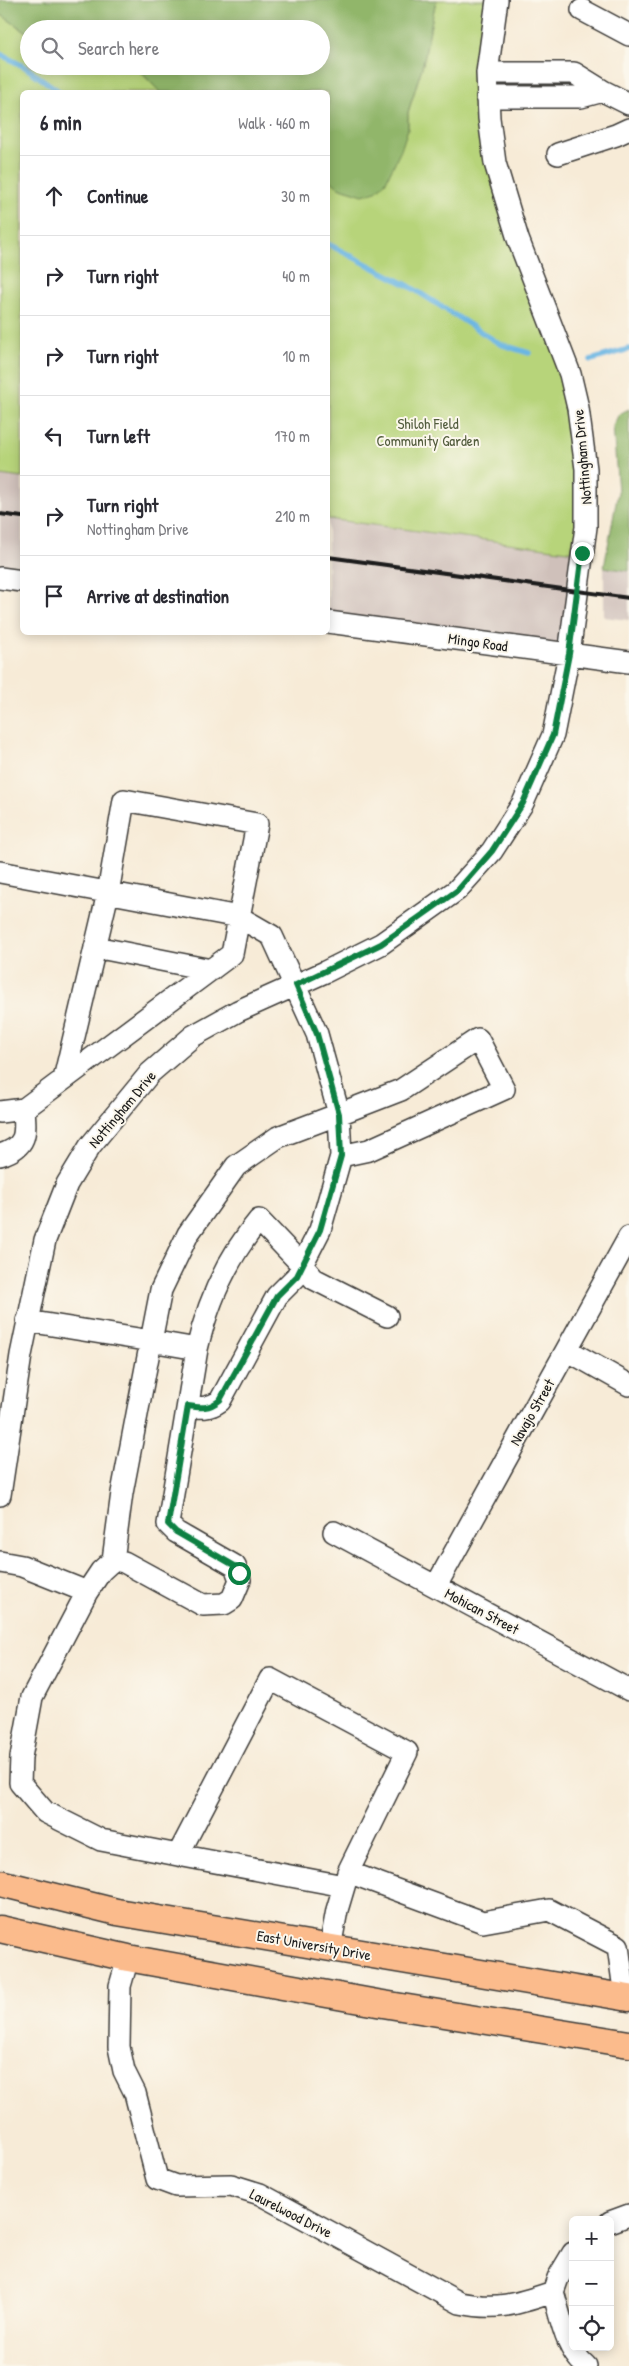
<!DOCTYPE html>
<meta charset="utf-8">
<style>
:root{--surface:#fff;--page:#f7f7f7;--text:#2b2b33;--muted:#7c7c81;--line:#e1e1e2}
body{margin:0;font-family:"Patrick Hand",sans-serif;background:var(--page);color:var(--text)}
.controls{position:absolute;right:15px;bottom:15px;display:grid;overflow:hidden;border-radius:8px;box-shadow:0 2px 12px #0003}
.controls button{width:45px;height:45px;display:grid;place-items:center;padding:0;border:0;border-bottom:1px solid var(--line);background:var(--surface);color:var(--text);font:25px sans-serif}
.stop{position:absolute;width:15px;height:15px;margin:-11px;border:4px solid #0b8043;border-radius:50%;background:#fff}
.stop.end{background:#0b8043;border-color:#fff;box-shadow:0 1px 5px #0008}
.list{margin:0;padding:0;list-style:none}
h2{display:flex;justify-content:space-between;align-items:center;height:65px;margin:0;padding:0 20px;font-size:21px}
h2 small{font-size:16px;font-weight:400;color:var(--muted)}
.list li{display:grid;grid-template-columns:32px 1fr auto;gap:15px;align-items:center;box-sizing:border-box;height:80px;padding:0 20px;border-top:1px solid var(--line)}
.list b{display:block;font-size:19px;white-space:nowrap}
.list p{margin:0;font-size:16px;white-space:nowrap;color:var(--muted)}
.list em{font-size:16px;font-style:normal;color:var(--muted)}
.icon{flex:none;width:28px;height:28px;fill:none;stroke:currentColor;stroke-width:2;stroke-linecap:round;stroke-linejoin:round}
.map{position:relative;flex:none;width:629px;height:2366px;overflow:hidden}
.search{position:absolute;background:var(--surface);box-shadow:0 2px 12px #0003;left:20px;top:20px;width:310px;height:55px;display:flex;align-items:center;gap:12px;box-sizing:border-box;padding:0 18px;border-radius:28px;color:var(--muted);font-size:19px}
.panel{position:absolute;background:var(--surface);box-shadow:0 2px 12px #0003;left:20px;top:90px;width:310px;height:545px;border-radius:8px}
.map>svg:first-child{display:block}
.industrial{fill:#cfc0ba}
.green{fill:#b7d47a;stroke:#6a784b}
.forest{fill:#91b66a;stroke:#566943}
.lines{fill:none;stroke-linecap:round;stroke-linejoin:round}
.stream{stroke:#6bb6e3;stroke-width:5.5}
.minor-casing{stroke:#3d3b38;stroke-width:24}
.major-casing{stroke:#3d3b38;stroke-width:29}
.minor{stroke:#fff;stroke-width:21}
.major{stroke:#fbbb8c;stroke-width:26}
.rail{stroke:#1c1c1c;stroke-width:4}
.route{stroke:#0b8043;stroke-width:6}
.labels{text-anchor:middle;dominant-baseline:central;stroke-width:4;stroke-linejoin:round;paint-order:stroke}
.park-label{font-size:15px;fill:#525c3d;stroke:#fbf7ec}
.street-label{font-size:15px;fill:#1c1c1c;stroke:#fbf7ec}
</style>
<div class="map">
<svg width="629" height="2366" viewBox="0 0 629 2366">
<rect width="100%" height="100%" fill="#fbf7ec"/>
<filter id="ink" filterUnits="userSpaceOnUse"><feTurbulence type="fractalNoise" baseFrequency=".02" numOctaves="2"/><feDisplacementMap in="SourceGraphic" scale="10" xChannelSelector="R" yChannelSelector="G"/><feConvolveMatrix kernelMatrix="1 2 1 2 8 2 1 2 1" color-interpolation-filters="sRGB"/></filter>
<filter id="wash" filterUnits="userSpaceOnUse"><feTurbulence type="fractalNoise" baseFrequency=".0096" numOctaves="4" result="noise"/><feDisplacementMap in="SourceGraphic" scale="20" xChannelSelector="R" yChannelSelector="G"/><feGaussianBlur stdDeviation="1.12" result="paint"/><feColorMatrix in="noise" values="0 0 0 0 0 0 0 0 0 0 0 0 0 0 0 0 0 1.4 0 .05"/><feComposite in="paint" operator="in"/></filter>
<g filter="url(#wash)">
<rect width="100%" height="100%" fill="#f7ebd7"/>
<path class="industrial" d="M 0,475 L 22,478 L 22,581 L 0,578 Z
M 328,519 L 583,553 L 569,654 L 328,622 Z
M 604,567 L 629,571 L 629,620 L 604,617 Z"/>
<path class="green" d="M 436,0 L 497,0 L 489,118 L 570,374 L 583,553 L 328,519 L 328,178 C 352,198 357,191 385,183 L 408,129 L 408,113 L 423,64 Z
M 0,14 L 29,34 L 29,66 L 135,66 L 160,92 L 22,92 L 22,478 L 0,475 Z"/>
<path class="forest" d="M 0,0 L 436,0 L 423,64 L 408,112 L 408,129 L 401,150 L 385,183 L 376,191 L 363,195 L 338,187 L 328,178 L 328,92 L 160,92 L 135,66 L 321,66 L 321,29 L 114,29 L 111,26 L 105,29 L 29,29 L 29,34 L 0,14 Z
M 629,409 L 629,571 L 604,567 L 618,492 L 613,426 L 619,414 Z"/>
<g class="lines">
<path class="stream" d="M 0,54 L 25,67 L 60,92
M 328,244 L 409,286 L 500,344 L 529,353
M 591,360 L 629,349"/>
</g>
</g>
<g filter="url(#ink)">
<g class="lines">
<defs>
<path id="minor" d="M 582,10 L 629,35
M 487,73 L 574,73 L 603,91 L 581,97 L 487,97
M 603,91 L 629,104
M 558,154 L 616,135 L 629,129
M 0,578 L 22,581
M 328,622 L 629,662
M 0,872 L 239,917 L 272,936 L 317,1034 L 339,1114 L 278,1137 L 236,1166 L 188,1234 L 161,1290 L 151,1341 L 27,1321
M 95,947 L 211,970
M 0,1112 L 24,1109 L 232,954 L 257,824 L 124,800 L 108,893 L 64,1079
M 0,1155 C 27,1147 26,1134 24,1109
M 341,1156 L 339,1114 L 401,1090 L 478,1039 L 504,1089 L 369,1150 L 341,1156 L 320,1230 L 302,1265 L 314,1279 L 387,1316
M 567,1350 L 629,1385
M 0,1495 L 21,1355 L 45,1240 L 67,1184 L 90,1146 L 150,1073 L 193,1036 L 238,1011 L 325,972 L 381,944 L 457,890 L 492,851 L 523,803 L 553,735 L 569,654 L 586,527 L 586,469 L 578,408 L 570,374 L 518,239 L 495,163 L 489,118 L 487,73 L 497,0
M 334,1532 L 629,1690
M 113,1560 L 122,1493 L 151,1341 L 197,1349 C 208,1301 227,1258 259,1220 L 302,1265 L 297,1276 L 277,1296 L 220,1401 C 209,1409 201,1408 188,1406
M 0,1562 L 22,1566 L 87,1592 L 32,1697 L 21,1757 L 20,1783 L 45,1812 L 101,1840 L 178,1855 L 270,1679 L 407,1752 L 348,1872 L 483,1922 L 549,1910 L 618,1946 L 625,1997
M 436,1586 L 629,1237
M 87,1592 L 101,1571 L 113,1560 L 124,1562 L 203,1605 L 224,1604 L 232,1599 L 240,1580 L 235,1566 L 176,1532 L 168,1524 L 197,1349
M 178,1855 L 344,1886
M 330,1948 L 337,1910 L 348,1873
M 128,1958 L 120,1986 L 119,2047 L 124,2071 L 135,2093 L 157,2179 L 176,2186 L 231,2185 L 260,2194 L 460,2303 C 498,2311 517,2304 553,2292
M 610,2222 L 629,2215
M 553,2292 C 561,2317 565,2349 586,2366
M 553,2292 L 558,2278 L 573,2253"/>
<path id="major" d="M 0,1883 L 117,1912 L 629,1998
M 0,1929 L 128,1958 L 377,2003 L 629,2044"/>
</defs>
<use href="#minor" class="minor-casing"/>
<use href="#major" class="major-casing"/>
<use href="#minor" class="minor"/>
<use href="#major" class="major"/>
<path class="rail" d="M 0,514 L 22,517
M 328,557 L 629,598"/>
</g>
</g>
<g class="lines" filter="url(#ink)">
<path class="route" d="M 239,1573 L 235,1566 L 176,1532 L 168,1524 L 188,1406 C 201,1408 209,1409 220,1400 L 277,1296 L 297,1276 L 320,1230 L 341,1156 L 339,1114 L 317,1034 L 296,985 L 381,944 L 417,919 L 458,890 L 492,851 L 523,803 L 553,735 L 569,654 L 582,553"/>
</g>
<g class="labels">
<g class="park-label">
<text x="428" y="423">Shiloh Field<tspan x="428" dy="17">Community Garden</tspan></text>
</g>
<g class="street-label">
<text transform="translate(582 457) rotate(-95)">Nottingham Drive</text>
<text transform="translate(478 642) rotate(8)">Mingo Road</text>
<text transform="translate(122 1109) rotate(-50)">Nottingham Drive</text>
<text transform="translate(532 1412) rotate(-60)">Navajo Street</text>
<text transform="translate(482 1611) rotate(28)">Mohican Street</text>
<text transform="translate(314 1945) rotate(10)">East University Drive</text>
<text transform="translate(291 2213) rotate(27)">Laurelwood Drive</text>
</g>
</g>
</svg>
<div class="controls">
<button>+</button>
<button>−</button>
<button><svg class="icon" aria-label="locate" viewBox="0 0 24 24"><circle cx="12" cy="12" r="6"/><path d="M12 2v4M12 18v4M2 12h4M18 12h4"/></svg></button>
</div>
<div class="stop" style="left:239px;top:1573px"></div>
<div class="stop end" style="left:582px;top:553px"></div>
<div class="search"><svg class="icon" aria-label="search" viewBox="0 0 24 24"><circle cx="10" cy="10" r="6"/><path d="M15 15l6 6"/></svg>Search here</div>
<section class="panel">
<h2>6 min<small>Walk · 460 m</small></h2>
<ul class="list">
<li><svg class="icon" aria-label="ahead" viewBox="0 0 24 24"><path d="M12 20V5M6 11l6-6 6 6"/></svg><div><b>Continue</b></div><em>30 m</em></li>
<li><svg class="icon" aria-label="right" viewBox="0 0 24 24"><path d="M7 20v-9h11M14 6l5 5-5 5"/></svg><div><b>Turn right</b></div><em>40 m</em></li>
<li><svg class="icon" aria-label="right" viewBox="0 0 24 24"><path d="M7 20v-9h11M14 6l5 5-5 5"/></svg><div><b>Turn right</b></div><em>10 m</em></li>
<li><svg class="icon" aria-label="left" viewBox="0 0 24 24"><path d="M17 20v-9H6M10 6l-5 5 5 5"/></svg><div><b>Turn left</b></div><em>170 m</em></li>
<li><svg class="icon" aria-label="right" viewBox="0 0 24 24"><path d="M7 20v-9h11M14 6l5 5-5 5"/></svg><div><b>Turn right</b><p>Nottingham Drive</p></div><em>210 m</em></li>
<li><svg class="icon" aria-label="arrive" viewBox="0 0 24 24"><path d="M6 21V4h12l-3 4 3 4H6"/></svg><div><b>Arrive at destination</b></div></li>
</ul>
</section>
</div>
